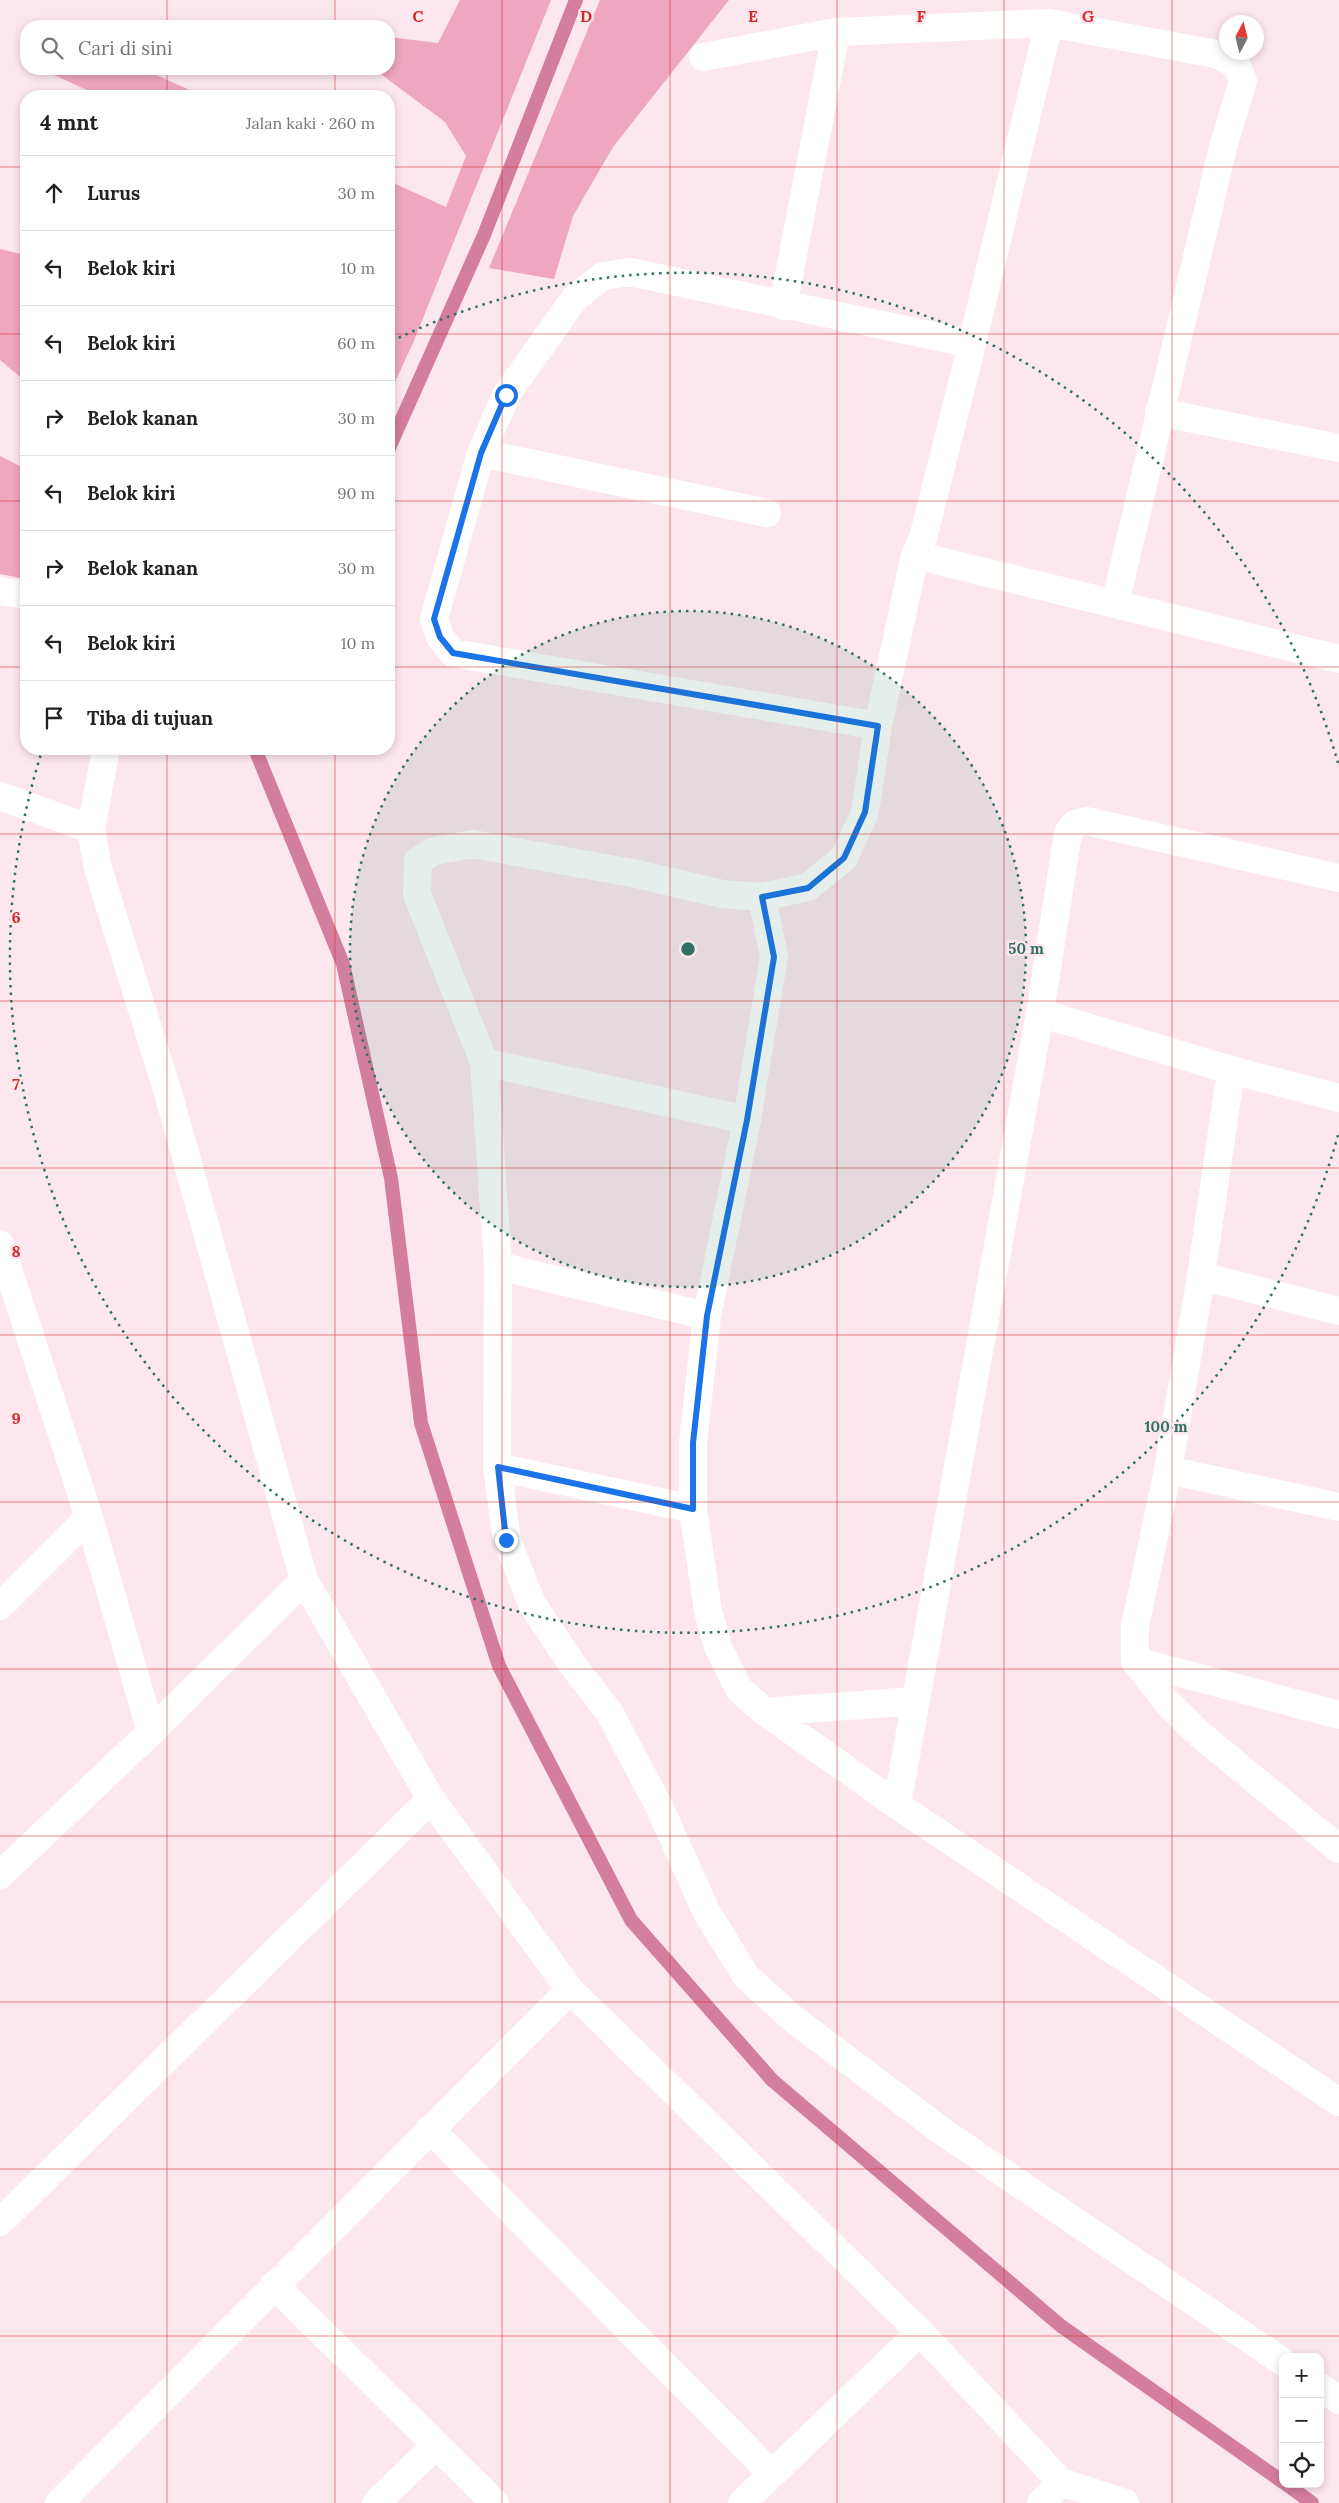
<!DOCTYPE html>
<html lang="id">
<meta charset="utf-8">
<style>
:root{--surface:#fff;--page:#f2f2f2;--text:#222;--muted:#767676;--line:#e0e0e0}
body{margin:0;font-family:Lora,serif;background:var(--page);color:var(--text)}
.controls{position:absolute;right:15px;bottom:15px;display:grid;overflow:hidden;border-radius:10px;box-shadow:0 2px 8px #0003}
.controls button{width:45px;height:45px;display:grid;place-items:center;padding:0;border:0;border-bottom:1px solid var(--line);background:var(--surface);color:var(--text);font:25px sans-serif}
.compass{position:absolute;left:1219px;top:15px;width:45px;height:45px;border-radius:50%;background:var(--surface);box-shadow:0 2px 8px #0003;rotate:7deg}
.stop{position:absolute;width:15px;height:15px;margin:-11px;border:4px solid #1a73e8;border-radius:50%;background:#fff}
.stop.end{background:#1a73e8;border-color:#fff;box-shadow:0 1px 5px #0008}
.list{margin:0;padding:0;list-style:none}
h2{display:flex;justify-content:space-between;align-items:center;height:65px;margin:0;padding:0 20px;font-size:21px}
h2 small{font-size:16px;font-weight:400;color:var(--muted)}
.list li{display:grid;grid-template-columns:32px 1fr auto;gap:15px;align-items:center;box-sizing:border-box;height:75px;padding:0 20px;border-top:1px solid var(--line)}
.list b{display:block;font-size:19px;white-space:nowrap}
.list em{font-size:16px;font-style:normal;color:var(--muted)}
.icon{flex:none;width:28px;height:28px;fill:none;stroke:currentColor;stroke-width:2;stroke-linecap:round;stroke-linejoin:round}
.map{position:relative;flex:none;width:1339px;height:2503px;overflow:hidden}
.search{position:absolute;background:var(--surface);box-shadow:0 2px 8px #0003;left:20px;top:20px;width:375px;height:55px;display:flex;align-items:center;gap:12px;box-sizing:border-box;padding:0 18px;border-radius:20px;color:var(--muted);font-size:19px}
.panel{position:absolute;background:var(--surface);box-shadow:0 2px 8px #0003;left:20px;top:90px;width:375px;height:665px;border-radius:20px}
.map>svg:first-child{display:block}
.green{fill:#efa6c0}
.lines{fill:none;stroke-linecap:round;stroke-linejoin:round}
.stream{stroke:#d37e9e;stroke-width:14}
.minor{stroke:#fff;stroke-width:28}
.route{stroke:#1a73e8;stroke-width:6}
.grid{fill:none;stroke:#d62828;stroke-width:1;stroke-opacity:0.55}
.ring{fill:none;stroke:#2f7263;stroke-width:2.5;stroke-dasharray:2.5 5}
.grid-label{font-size:16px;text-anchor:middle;font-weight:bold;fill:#d62828;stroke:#fde7ee;stroke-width:5;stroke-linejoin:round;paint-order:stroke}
.centre{fill:#2f7263;stroke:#fde7ee;stroke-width:2.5}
.ring-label{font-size:15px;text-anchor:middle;font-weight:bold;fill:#2f7263;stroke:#fde7ee;stroke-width:5;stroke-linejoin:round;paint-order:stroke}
</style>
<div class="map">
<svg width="1339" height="2503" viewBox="0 0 1339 2503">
<rect width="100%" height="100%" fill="#fde7ee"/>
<path class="green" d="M 460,0 L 551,0 L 413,343 L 389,395 L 389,181 L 446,207 L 466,156 L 445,122 L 378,72 L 379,69 L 389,69 L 389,37 L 438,43 Z
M 600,0 L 729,0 L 613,147 L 573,216 L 554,279 L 489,268 Z
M 41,69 L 143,69 L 203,96 L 100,96 Z
M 26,248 L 26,382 L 0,360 L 0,249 L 21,254 Z
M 0,456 L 26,469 L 26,579 L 0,574 Z"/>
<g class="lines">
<path class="stream" d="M 389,448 L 484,235 L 576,0
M 255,749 L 343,964 L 391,1178 L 421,1423 L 499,1666 L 631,1920 L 772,2080 L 1061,2326 L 1283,2482
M 1286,2484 L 1312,2503"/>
<path class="minor" d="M 1049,23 L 972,344 L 923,538 L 915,555 L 878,726 L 865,812 L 844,858 L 808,887 L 762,897 L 722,894 L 637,874 L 473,844 L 434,851 L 418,861 L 417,894 L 484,1062 L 498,1266 L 497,1467 L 507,1540 L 532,1604 L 572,1664 L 609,1712 L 659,1806 L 706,1911 L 746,1976 L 792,2018 L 943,2132 L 1283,2362
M 703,57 L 836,32 L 1049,23 L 1216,54 L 1236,64 L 1243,81 L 1223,147 L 1115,604
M 783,306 L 836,32
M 1159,412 L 1339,448
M 481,453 L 767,513
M 915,555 L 1339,659
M 0,591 L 26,595
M 878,726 L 453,653 L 440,637 L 434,619 L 481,453 L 506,395 L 575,298 L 603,276 L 630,272 L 972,344
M 106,749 L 91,829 L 98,868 L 169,1096 L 304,1580 L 431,1799 L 570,1990 L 920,2332 L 1061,2482 L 1125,2503
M 0,796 L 91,829
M 762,897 L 774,957 L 747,1120 L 707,1316 L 693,1443 L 693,1509 L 708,1611 L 718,1647 L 739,1689 L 765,1712 L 915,1701
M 1040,1013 L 1231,1070 L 1339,1098
M 484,1062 L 747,1120
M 1231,1070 L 1201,1276 L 1168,1470 L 1135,1626 L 1135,1661 L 1167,1702 L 1197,1732 L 1339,1849
M 0,1244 L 89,1517 L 151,1732
M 498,1266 L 707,1316
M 1201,1276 L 1339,1311
M 497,1467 L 693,1509
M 1168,1470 L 1339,1507
M 0,1606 L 89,1517
M 1135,1661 L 1339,1715
M 765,1712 L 897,1805 L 1339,2102
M 897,1805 L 1040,1013 L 1068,833 L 1075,824 L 1086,821 L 1339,878
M 0,1875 L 151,1732 L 304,1580
M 430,2129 L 772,2474
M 0,2222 L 431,1799
M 274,2285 L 495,2503
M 1320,2387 L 1339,2400
M 59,2503 L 570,1990
M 376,2503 L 436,2445
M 742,2503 L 920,2332
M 1041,2503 L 1061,2482"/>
</g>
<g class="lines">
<path class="route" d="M 506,395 L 481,453 L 434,619 L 440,637 L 453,653 L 878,726 L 865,812 L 844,858 L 808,888 L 762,897 L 774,957 L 747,1120 L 707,1316 L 693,1443 L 693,1509 L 498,1467 L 506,1540"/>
</g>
<path class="grid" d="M 167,0 L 167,26M 335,0 L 335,26M 502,0 L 502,2503M 670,0 L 670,2503M 837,0 L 837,2503M 1004,0 L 1004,2503M 1172,0 L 1172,2503M 167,69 L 167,96M 335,69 L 335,96M 0,167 L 26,167M 389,167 L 1339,167M 0,334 L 26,334M 389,334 L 1339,334M 0,501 L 26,501M 389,501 L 1339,501M 0,667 L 26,667M 389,667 L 1339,667M 167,749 L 167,2503M 335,749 L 335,2503M 0,834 L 1339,834M 0,1001 L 1339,1001M 0,1168 L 1339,1168M 0,1335 L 1339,1335M 0,1502 L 1339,1502M 0,1669 L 1339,1669M 0,1836 L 1339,1836M 0,2002 L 1339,2002M 0,2169 L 1339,2169M 0,2336 L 1339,2336"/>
<circle cx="688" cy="949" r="338" fill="#2f7263" fill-opacity=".12"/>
<g class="ring">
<circle cx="688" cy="949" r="338"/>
<path d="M1338 1135A676 676 0 1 1 42 751M392 341A676 676 0 0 1 1338 763"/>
</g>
<g class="grid-label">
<text x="418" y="22">C</text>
<text x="586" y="22">D</text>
<text x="753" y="22">E</text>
<text x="921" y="22">F</text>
<text x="1088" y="22">G</text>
<text x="16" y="923">6</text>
<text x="16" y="1090">7</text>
<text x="16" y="1257">8</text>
<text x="16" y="1424">9</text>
</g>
<circle cx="688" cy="949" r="8" class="centre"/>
<g class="ring-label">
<text x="1026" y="954">50 m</text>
<text x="1166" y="1432">100 m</text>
</g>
</svg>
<div class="controls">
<button>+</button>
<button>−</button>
<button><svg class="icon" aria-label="locate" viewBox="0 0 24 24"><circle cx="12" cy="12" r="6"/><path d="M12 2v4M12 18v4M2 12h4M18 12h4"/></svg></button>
</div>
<svg class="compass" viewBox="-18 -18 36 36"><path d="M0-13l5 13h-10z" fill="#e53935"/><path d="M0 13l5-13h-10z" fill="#767676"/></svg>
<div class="stop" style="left:506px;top:395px"></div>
<div class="stop end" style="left:506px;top:1540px"></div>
<div class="search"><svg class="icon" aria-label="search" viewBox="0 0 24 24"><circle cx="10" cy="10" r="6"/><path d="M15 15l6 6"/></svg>Cari di sini</div>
<section class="panel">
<h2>4 mnt<small>Jalan kaki · 260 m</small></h2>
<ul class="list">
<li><svg class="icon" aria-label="ahead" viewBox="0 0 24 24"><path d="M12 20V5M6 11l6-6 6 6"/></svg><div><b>Lurus</b></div><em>30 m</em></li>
<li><svg class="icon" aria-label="left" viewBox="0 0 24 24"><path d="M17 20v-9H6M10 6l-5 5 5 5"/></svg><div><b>Belok kiri</b></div><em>10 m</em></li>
<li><svg class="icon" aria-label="left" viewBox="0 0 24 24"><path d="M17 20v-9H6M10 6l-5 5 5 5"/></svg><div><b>Belok kiri</b></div><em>60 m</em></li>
<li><svg class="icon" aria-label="right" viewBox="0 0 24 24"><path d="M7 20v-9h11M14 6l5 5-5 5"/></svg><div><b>Belok kanan</b></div><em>30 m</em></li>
<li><svg class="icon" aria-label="left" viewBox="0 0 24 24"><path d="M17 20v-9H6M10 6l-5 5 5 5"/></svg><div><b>Belok kiri</b></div><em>90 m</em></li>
<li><svg class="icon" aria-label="right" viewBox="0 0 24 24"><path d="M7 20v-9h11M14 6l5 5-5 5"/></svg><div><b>Belok kanan</b></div><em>30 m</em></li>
<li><svg class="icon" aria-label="left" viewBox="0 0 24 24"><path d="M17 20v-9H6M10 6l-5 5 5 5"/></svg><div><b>Belok kiri</b></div><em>10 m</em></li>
<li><svg class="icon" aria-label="arrive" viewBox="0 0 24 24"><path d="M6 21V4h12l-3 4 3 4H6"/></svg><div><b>Tiba di tujuan</b></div></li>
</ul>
</section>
</div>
